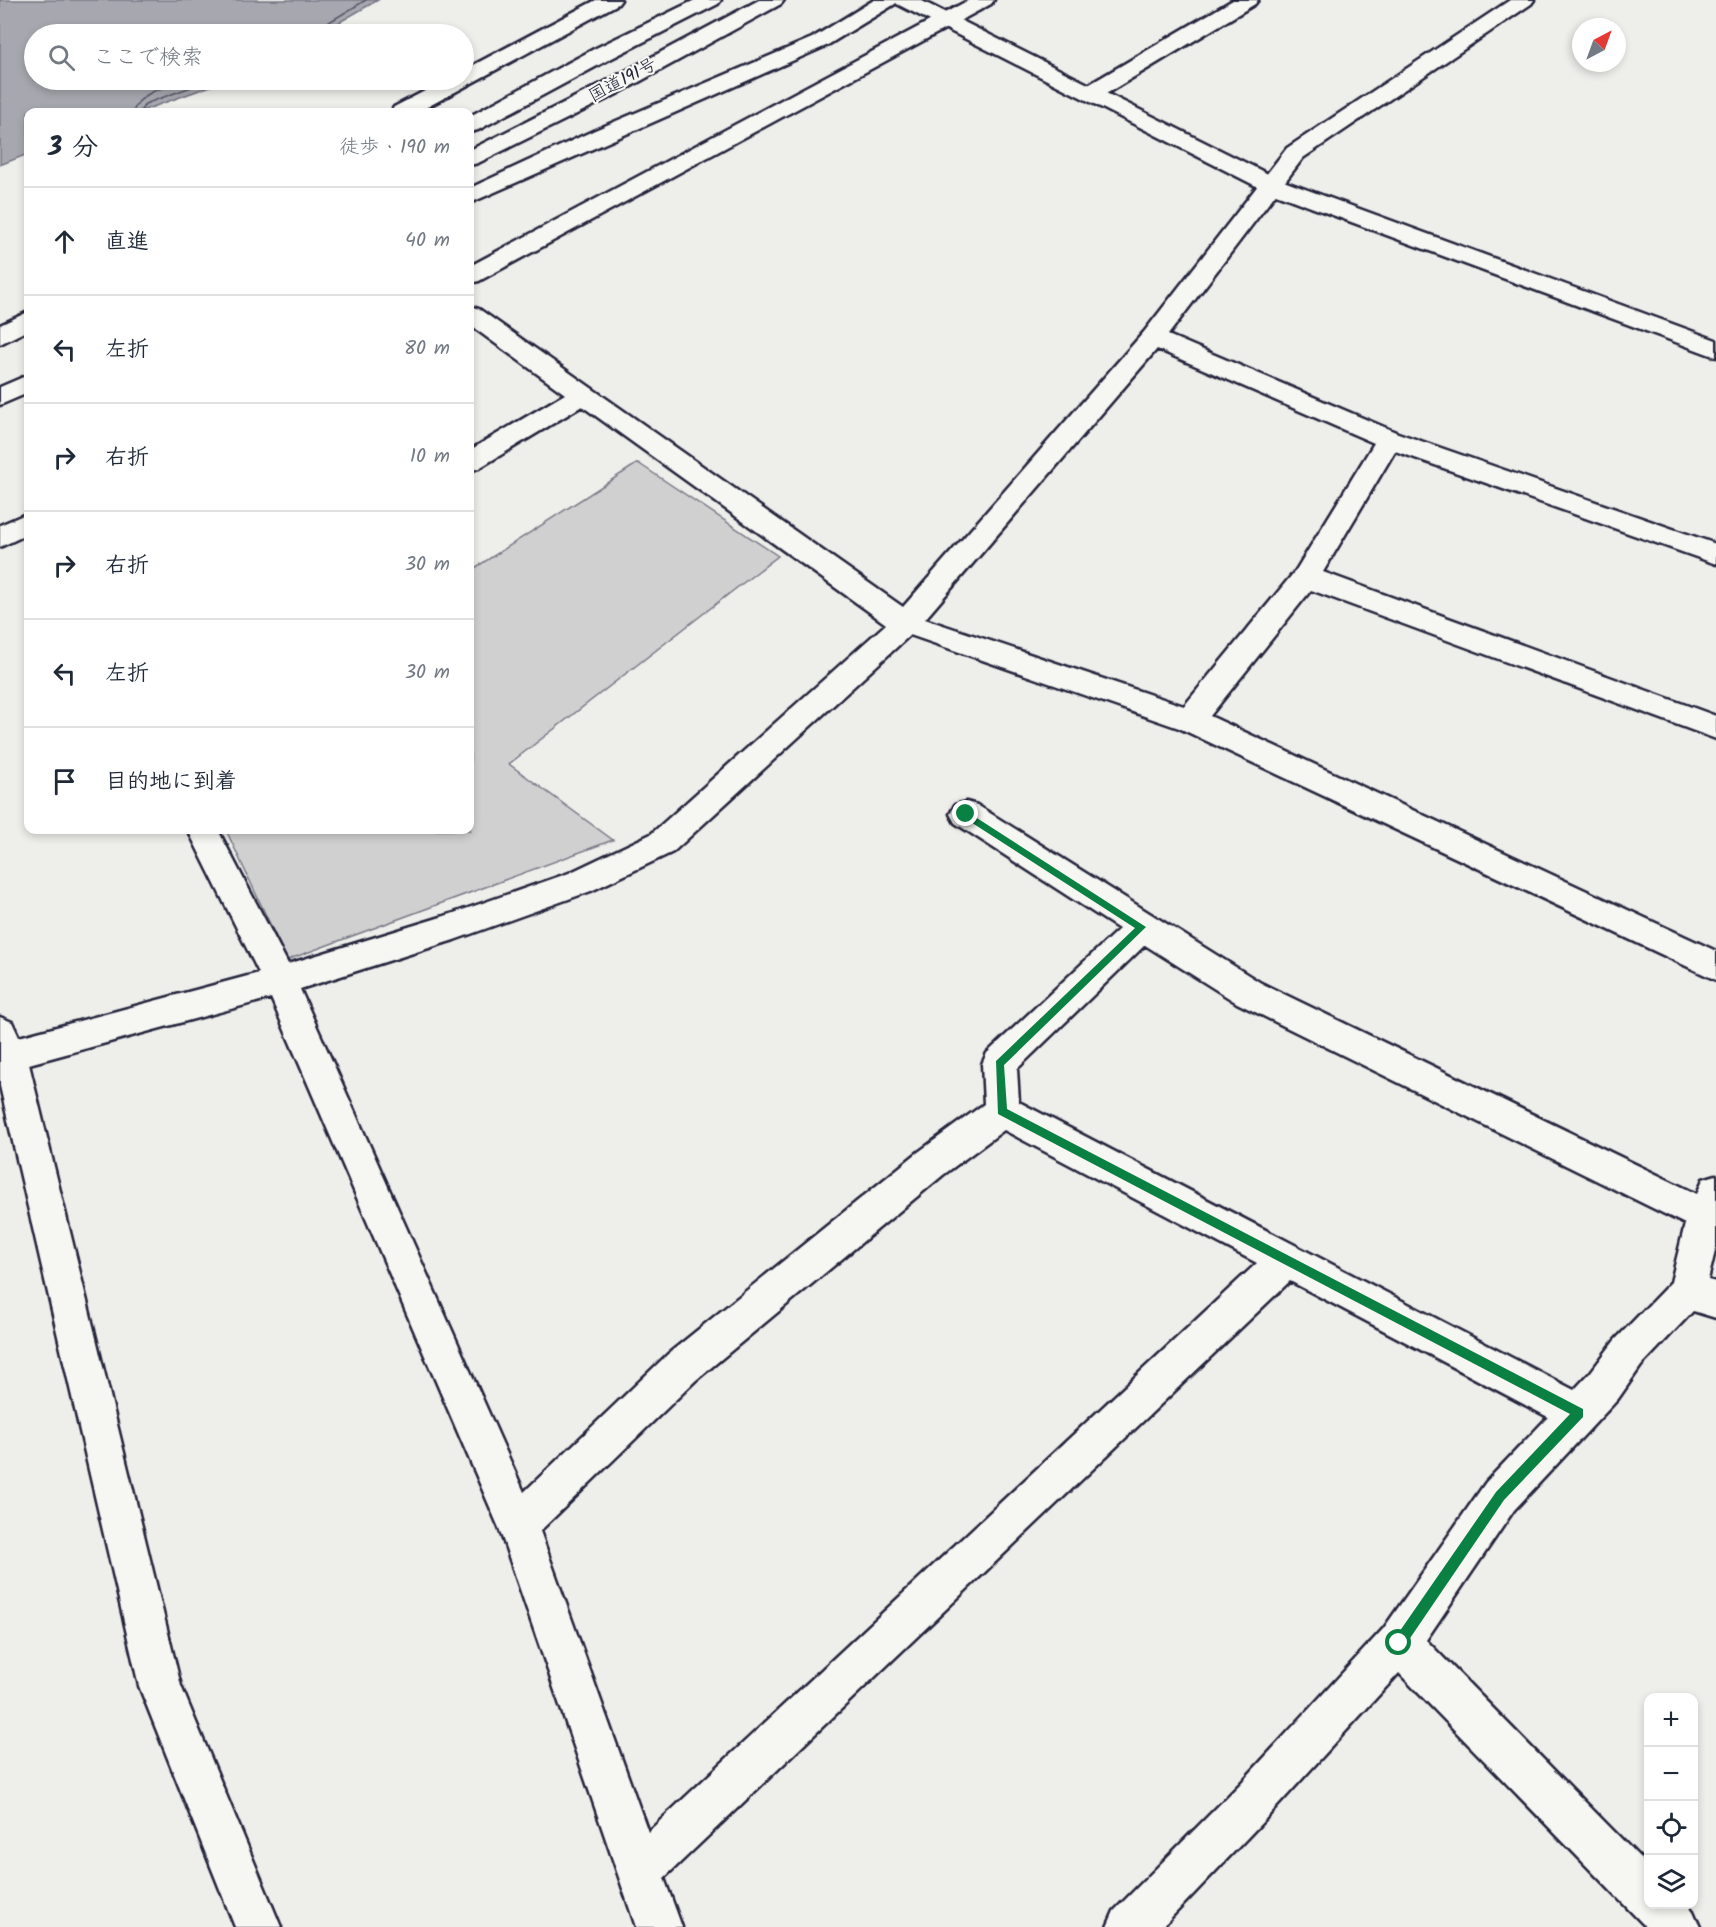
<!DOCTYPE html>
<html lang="ja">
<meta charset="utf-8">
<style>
:root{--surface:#fff;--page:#f6f6f7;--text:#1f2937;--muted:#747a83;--line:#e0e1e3}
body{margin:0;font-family:Kalam,"Klee One",sans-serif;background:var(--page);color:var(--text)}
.controls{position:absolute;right:18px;bottom:18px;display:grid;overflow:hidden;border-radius:12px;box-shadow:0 3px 9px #0003}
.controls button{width:54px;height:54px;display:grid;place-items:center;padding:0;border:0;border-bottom:2px solid var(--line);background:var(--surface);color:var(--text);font:30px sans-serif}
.compass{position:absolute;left:1572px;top:18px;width:54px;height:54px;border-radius:50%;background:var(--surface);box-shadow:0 3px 9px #0003;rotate:41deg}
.stop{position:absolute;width:18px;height:18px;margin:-14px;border:4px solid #0b8043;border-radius:50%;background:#fff}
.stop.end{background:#0b8043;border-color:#fff;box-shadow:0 2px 6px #0008}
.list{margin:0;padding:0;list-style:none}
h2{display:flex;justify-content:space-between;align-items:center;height:78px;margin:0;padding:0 24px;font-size:26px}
h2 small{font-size:20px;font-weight:400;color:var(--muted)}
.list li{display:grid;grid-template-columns:39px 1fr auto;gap:18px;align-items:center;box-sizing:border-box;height:108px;padding:0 24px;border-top:2px solid var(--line)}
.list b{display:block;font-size:22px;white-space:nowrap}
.list em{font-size:20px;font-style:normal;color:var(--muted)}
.icon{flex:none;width:33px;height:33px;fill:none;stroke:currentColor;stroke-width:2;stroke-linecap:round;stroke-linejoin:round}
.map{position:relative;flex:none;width:1716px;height:1927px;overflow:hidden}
.search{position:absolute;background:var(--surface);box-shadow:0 3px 9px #0003;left:24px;top:24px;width:450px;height:66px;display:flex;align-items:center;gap:15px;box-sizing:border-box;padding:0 21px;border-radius:33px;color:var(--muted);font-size:22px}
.panel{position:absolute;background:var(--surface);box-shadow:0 3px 9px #0003;left:24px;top:108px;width:450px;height:726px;border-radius:12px}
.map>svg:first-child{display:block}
.green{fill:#d0d0d1;stroke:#797986;stroke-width:1.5}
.water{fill:#a7a7af;stroke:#727281;stroke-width:1.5}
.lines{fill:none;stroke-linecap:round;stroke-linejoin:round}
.shore{stroke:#575769;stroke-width:1.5}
.street-casing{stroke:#22223b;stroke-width:5}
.secondary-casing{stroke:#22223b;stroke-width:5}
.highway-casing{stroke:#22223b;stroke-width:5}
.street{fill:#f6f6f2;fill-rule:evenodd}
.secondary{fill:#f6f6f2;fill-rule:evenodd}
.highway{fill:#f6f6f2;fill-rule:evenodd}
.route{fill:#0b8043}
.labels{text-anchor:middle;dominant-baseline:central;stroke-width:4.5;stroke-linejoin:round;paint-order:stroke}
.far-street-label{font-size:18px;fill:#22223b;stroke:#f6f6f2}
</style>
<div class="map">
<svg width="1716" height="1927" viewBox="0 0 1716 1927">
<rect width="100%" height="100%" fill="#eeeeeb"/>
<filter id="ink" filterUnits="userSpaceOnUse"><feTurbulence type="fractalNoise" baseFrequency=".0167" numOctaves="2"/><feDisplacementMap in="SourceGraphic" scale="12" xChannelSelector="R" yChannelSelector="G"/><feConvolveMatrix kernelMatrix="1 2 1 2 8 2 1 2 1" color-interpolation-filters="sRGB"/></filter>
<g filter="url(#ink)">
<path class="green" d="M 638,463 L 778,556 L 509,764 L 613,840 L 287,960 L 226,830 L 470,830 L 470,571 Z"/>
<path class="water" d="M 0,0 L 378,0 L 319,34 L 34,34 L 34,80 L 227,80 L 139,112 L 28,112 L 28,154 L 0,165 Z"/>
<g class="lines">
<path class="shore" d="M 317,34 L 321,27 L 366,0
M 133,112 C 140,90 170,86 189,80
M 140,112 L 145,104 L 210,80"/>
<defs>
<path id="street" d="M 969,0 L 994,0 L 991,4 L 479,281 L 470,283 L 470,266 Z
M 1233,0 L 1258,0 L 1255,4 L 1099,98 L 1091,100 L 1083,98 L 1080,93 L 1083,88 Z
M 1510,0 L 1534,0 L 1531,4 L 1303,158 L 1168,335 L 1398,433 L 1716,544 L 1716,564 L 1395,451 L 1323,572 L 1716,716 L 1716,739 L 1311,590 L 1210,716 L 1716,951 L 1716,980 L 1179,728 L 910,635 L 673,852 L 591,891 L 454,940 L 300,989 L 524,1492 L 668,1354 L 917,1153 L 984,1104 L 982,1064 L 987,1053 L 1119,929 L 955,823 L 950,814 L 955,805 L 966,802 L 977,805 L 1261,983 L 1697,1194 L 1703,1179 L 1716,1175 L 1716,1247 L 1708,1280 L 1716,1282 L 1716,1318 L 1693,1311 L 1641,1366 L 1618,1399 L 1514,1510 L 1426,1640 L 1648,1866 L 1648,1904 L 1687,1904 L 1693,1911 L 1700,1927 L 1646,1927 L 1399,1673 L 1270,1814 L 1162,1927 L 1107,1927 L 1114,1911 L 1240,1784 L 1384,1628 L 1486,1482 L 1548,1417 L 1290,1281 L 664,1878 L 682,1927 L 636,1927 L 499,1528 L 271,998 L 29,1064 L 181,1686 L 281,1927 L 235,1927 L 139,1686 L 0,1086 L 0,1017 L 12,1022 L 19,1037 L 259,973 L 188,830 L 218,830 L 288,964 L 451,914 L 569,873 L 651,834 L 886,624 L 582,406 L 479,468 L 470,471 L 470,450 L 565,394 L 470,325 L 470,306 L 479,309 L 903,607 L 1144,332 L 1287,148 ZM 1157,349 L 1374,443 L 1296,570 L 1184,706 L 925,619 ZM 1145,945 L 1237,1003 L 1685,1224 L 1671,1282 L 1615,1340 L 1590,1373 L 1574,1390 L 1019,1102 L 1017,1069 ZM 1004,1130 L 1257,1263 L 648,1832 L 540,1531 L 696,1380 L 943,1175 Z
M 28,513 L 28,534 L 0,547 L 0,525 Z"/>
<path id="secondary" d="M 894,0 L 920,0 L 1278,179 L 1716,340 L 1716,357 L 1262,189 L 897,4 Z"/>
<path id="highway" d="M 596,0 L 621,0 L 618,4 L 418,112 L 391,112 L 394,107 L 446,80 L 464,80 L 464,70 Z
M 695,0 L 721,0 L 718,4 L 610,59 L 478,130 L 470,132 L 470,116 L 594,49 Z
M 759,0 L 784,0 L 781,4 L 617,94 L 478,163 L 470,165 L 470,150 L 601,84 Z
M 874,0 L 898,0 L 895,4 L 826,46 L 470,203 L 470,188 L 595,130 L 812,38 Z
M 28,312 L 28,330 L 0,344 L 0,325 Z
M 28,375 L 28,393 L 0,405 L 0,387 Z"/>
</defs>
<use href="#street" class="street-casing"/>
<use href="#secondary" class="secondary-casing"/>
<use href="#highway" class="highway-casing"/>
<use href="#street" class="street"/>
<use href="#secondary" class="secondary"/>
<use href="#highway" class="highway"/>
</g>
</g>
<path class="route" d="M 966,811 L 1146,927 L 1004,1065 L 1007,1109 L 1583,1409 L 1583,1417 L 1504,1500 L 1404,1647 L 1399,1649 L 1395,1647 L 1393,1643 L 1395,1638 L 1496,1492 L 1570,1414 L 998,1114 L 996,1061 L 1135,928 L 963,817 L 963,812 Z"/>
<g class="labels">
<g class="far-street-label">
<text transform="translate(623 81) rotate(-28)">国道191号</text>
</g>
</g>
</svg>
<div class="controls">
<button>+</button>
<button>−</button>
<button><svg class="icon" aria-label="locate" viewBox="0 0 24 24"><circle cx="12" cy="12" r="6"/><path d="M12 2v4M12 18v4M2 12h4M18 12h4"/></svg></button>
<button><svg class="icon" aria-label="layers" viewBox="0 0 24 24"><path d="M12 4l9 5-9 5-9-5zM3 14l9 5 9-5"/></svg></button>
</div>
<svg class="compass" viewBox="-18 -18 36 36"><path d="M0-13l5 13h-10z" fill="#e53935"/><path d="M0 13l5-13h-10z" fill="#747a83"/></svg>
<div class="stop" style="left:1399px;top:1643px"></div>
<div class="stop end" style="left:966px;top:814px"></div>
<div class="search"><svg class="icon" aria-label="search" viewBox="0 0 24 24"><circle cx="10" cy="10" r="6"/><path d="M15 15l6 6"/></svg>ここで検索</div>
<section class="panel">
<h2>3 分<small>徒歩 · 190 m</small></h2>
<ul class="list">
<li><svg class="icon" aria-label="ahead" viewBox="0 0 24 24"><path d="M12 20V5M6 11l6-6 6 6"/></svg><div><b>直進</b></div><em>40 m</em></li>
<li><svg class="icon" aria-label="left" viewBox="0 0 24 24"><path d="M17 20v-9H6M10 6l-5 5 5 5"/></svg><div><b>左折</b></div><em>80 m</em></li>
<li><svg class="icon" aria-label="right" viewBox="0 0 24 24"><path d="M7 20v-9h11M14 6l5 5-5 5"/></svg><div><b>右折</b></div><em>10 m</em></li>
<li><svg class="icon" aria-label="right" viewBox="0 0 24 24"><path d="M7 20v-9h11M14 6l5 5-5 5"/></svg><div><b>右折</b></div><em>30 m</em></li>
<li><svg class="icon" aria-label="left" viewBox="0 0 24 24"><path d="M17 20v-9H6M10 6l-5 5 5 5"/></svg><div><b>左折</b></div><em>30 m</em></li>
<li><svg class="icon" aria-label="arrive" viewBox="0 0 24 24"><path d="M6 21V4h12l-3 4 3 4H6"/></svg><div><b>目的地に到着</b></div></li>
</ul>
</section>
</div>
